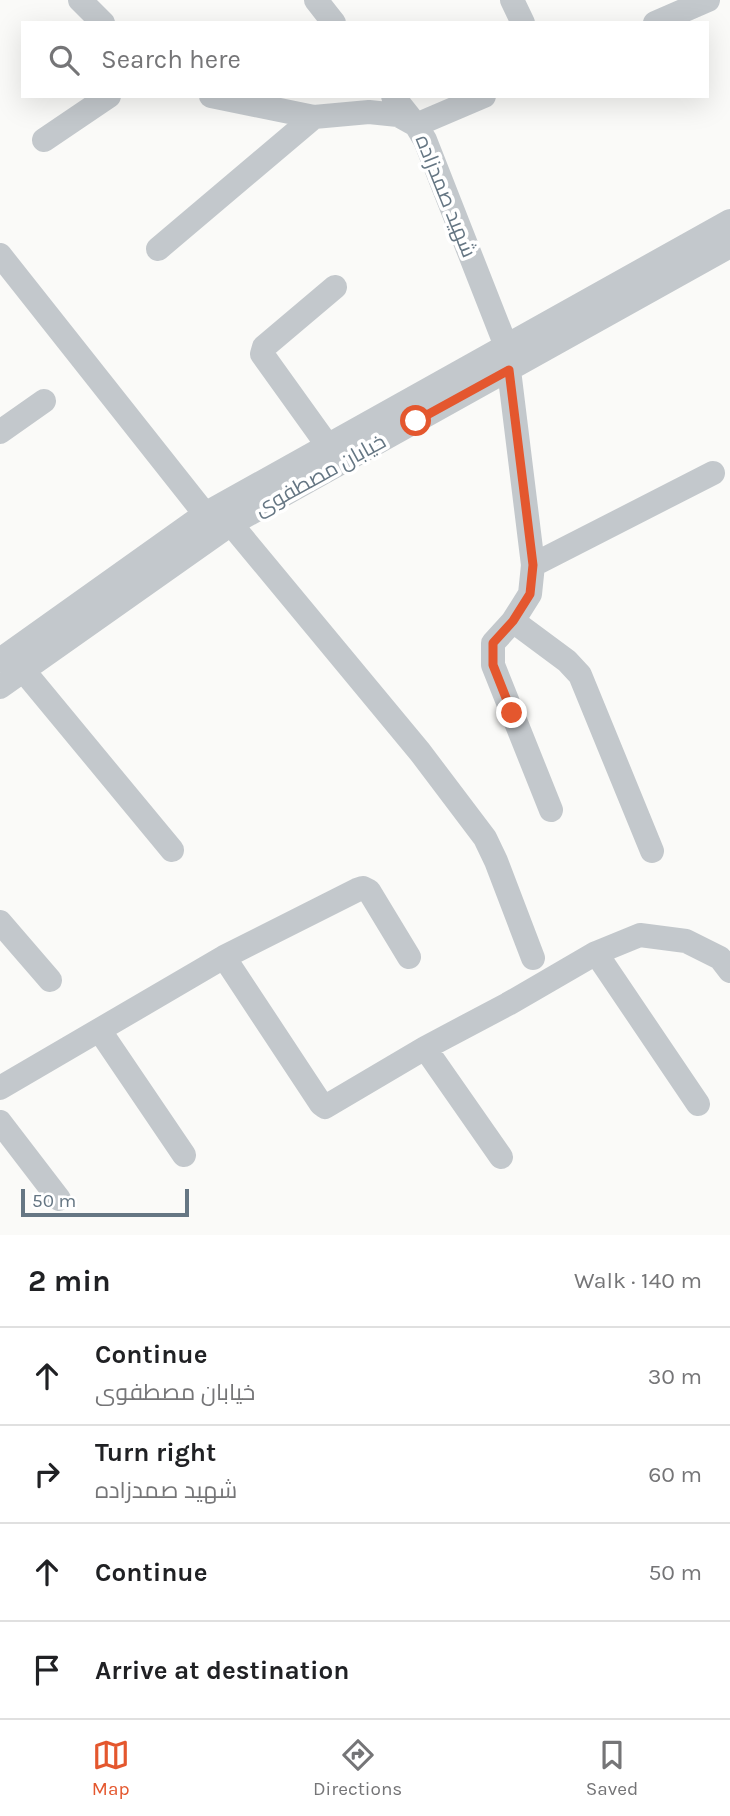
<!DOCTYPE html>
<meta charset="utf-8">
<style>
:root{--surface:#fff;--page:#f2f2f2;--text:#202124;--muted:#757577;--line:#e0e0e0;--accent:#e4572e}
body{margin:0;font-family:Karla,Cairo,sans-serif;background:var(--page);color:var(--text)}
.scale{position:absolute;left:21px;bottom:18px;width:168px;box-sizing:border-box;padding-left:7px;border:4px solid #657683;border-top:0;font-size:19px;line-height:24px;white-space:nowrap;color:#657683;-webkit-text-stroke:5px #fff;paint-order:stroke}
.stop{position:absolute;width:21px;height:21px;margin:-16px;border:5px solid #e4572e;border-radius:50%;background:#fff}
.stop.end{background:#e4572e;border-color:#fff;box-shadow:0 2px 7px #0008}
.list{margin:0;padding:0;list-style:none}
h2{display:flex;justify-content:space-between;align-items:center;height:91px;margin:0;padding:0 28px;font-size:30px}
h2 small{font-size:23px;font-weight:400;color:var(--muted)}
.list li{display:grid;grid-template-columns:46px 1fr auto;gap:21px;align-items:center;box-sizing:border-box;height:98px;padding:0 28px;border-top:2px solid var(--line)}
.list b{display:block;font-size:26px;white-space:nowrap}
.list p{margin:0;font-size:23px;white-space:nowrap;color:var(--muted)}
.list em{font-size:23px;font-style:normal;color:var(--muted)}
.icon{flex:none;width:38px;height:38px;fill:none;stroke:currentColor;stroke-width:2;stroke-linecap:round;stroke-linejoin:round}
.map{position:relative;flex:none;width:730px;height:1235px;overflow:hidden}
.search{position:absolute;background:var(--surface);box-shadow:0 7px 28px #0002;left:21px;right:21px;top:21px;height:77px;display:flex;align-items:center;gap:18px;box-sizing:border-box;padding:0 24px;border-radius:0px;color:var(--muted);font-size:26px}
.sheet{height:483px;background:var(--surface)}
nav{display:flex;justify-content:space-around;align-items:center;box-sizing:border-box;height:98px;border-top:2px solid var(--line);background:var(--surface);font-size:19px;color:var(--muted)}
nav a{display:grid;justify-items:center;gap:4px}
nav .on{color:var(--accent)}
.map>svg:first-child{display:block}
.lines{fill:none;stroke-linecap:round;stroke-linejoin:round}
.minor{stroke:#c3c8cc;stroke-width:24}
.route{stroke:#e4572e;stroke-width:9}
.labels{text-anchor:middle;dominant-baseline:central;stroke-width:7;stroke-linejoin:round;paint-order:stroke}
.street-label{font-size:21px;fill:#657683;stroke:#fff}
</style>
<div class="map">
<svg width="730" height="1235" viewBox="0 0 730 1235">
<rect width="100%" height="100%" fill="#fafaf8"/>
<g class="lines">
<path class="minor" d="M 80,0 L 103,23
M 316,0 L 334,23
M 512,0 L 523,23
M 655,23 L 708,0
M 211,96 L 314,117 L 369,112 L 398,115 L 416,125 L 425,140 L 506,346
M 393,96 L 416,125 L 484,96
M 44,140 L 109,96
M 158,249 L 314,117
M 0,255 L 205,514
M 509,370 L 533,565 L 530,594 L 513,621 L 493,643 L 493,665 L 551,810
M 0,432 L 44,401
M 328,446 L 262,354 L 264,347 L 335,287
M 231,524 L 420,752 L 485,838 L 496,861 L 533,958
M 533,565 L 713,473
M 513,621 L 567,661 L 580,675 L 652,851
M 0,660 L 205,514 L 730,221
M 23,670 L 172,850
M 0,687 L 231,524 L 730,246
M 0,922 L 50,980
M 596,953 L 698,1104
M 224,957 L 321,1104 L 325,1107 L 425,1048 L 508,1004 L 596,953 L 640,935 L 686,941 L 720,958 L 730,971
M 100,1031 L 184,1155
M 425,1048 L 501,1157
M 0,1088 L 224,957 L 357,890 L 363,888 L 369,891 L 409,957
M 0,1122 L 59,1199"/>
</g>
<g class="lines">
<path class="route" d="M 416,421 L 509,370 L 533,565 L 530,594 L 513,621 L 493,643 L 493,665 L 512,713"/>
</g>
<g class="labels">
<g class="street-label">
<text transform="translate(446 196) rotate(68)">شهید صمدزاده</text>
<text transform="translate(320 475) rotate(-29)">خیابان مصطفوی</text>
</g>
</g>
</svg>
<div class="scale">50 m</div>
<div class="stop" style="left:416px;top:421px"></div>
<div class="stop end" style="left:512px;top:713px"></div>
<div class="search"><svg class="icon" aria-label="search" viewBox="0 0 24 24"><circle cx="10" cy="10" r="6"/><path d="M15 15l6 6"/></svg>Search here</div>
</div>
<section class="sheet">
<h2>2 min<small>Walk · 140 m</small></h2>
<ul class="list">
<li><svg class="icon" aria-label="ahead" viewBox="0 0 24 24"><path d="M12 20V5M6 11l6-6 6 6"/></svg><div><b>Continue</b><p>خیابان مصطفوی</p></div><em>30 m</em></li>
<li><svg class="icon" aria-label="right" viewBox="0 0 24 24"><path d="M7 20v-9h11M14 6l5 5-5 5"/></svg><div><b>Turn right</b><p>شهید صمدزاده</p></div><em>60 m</em></li>
<li><svg class="icon" aria-label="ahead" viewBox="0 0 24 24"><path d="M12 20V5M6 11l6-6 6 6"/></svg><div><b>Continue</b></div><em>50 m</em></li>
<li><svg class="icon" aria-label="arrive" viewBox="0 0 24 24"><path d="M6 21V4h12l-3 4 3 4H6"/></svg><div><b>Arrive at destination</b></div></li>
</ul>
</section>
<nav>
<a class="on"><svg class="icon" aria-label="map" viewBox="0 0 24 24"><path d="M3 6l6-2 6 2 6-2v14l-6 2-6-2-6 2zM9 4v14M15 6v14"/></svg>Map</a>
<a><svg class="icon" aria-label="directions" viewBox="0 0 24 24"><path d="M12 3l9 9-9 9-9-9zM9 14v-3h6M13 9l2 2-2 2"/></svg>Directions</a>
<a><svg class="icon" aria-label="saved" viewBox="0 0 24 24"><path d="M7 4h10v16l-5-4-5 4z"/></svg>Saved</a>
</nav>
